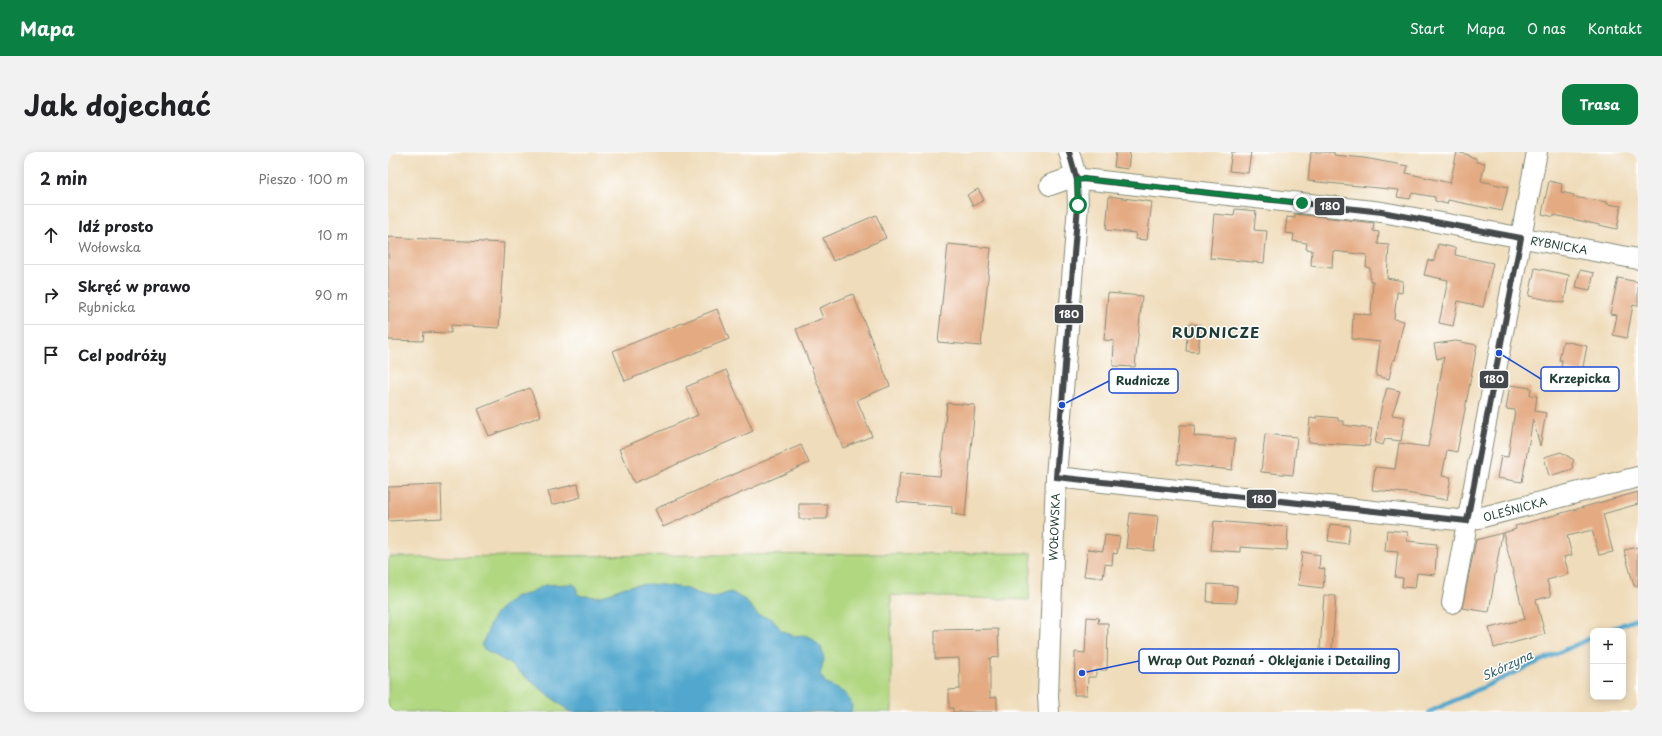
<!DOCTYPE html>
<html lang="pl">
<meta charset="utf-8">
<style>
:root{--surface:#fff;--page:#f2f2f2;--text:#202124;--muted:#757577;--line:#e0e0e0;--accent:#0b8043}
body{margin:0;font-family:"Playpen Sans",sans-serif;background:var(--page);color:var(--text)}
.controls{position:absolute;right:12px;bottom:12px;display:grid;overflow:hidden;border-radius:8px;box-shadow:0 2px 10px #0003}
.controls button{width:36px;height:36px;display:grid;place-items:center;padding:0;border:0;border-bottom:1px solid var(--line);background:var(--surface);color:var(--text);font:20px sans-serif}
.stop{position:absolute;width:12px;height:12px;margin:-9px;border:3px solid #0b8043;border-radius:50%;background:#fff}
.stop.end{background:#0b8043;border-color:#fff;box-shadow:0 1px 4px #0008}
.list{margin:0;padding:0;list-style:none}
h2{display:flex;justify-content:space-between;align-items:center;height:52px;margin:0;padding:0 16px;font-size:17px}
h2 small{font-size:13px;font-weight:400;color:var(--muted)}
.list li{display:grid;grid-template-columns:26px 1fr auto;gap:12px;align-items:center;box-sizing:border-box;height:60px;padding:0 16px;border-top:1px solid var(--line)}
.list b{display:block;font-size:15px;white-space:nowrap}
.list p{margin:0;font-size:13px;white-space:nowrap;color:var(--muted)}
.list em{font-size:13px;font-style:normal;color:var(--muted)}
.icon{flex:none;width:22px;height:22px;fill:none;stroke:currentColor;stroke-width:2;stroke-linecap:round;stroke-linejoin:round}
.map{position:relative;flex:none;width:1250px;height:560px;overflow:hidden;border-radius:12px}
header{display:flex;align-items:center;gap:24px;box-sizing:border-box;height:56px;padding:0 20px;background:var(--accent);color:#fff}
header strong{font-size:19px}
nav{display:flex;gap:22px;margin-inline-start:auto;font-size:14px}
.intro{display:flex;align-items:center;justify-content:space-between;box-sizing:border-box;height:96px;padding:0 24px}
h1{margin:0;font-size:28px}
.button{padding:10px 18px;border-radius:12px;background:var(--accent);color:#fff;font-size:14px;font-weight:700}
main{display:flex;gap:24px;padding:0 24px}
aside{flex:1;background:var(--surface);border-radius:12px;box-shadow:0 2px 10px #0003}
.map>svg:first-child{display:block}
.green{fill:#b1d781;stroke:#688a5a}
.water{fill:#51a7cd;stroke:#387280}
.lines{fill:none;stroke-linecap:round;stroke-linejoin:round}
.stream{stroke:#51a7cd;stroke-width:4.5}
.building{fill:#e4aa82}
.minor-casing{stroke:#878c77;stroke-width:22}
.minor{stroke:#fff;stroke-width:20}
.bus-1-casing{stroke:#fff;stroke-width:9}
.bus-1{stroke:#45484a;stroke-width:6}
.route{stroke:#0b8043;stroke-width:5}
.labels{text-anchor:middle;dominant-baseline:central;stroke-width:3;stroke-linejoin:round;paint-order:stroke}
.street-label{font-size:11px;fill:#1f3d34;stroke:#fff}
.water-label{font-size:12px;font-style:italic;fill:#30626a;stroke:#fff}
.district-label{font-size:15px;font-weight:bold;letter-spacing:1px;fill:#1f3d34;stroke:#fff}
.leader{fill:none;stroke:#1d4ed8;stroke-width:1.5}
.callout-dot{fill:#1d4ed8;stroke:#fff;stroke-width:1.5}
.callout{fill:#fff;stroke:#1d4ed8;stroke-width:1.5}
.callout-label{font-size:12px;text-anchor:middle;font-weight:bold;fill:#1f3d34}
.line-badge{stroke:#fff;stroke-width:1.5}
.badge-label{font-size:11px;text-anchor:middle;font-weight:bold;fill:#fff}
</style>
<header>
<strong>Mapa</strong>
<nav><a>Start</a><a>Mapa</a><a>O nas</a><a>Kontakt</a></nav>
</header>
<div class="intro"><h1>Jak dojechać</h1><a class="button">Trasa</a></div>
<main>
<aside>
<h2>2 min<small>Pieszo · 100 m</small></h2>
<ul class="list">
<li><svg class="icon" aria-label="ahead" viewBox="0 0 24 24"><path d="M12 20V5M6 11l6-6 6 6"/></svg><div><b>Idź prosto</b><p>Wołowska</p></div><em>10 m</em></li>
<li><svg class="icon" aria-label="right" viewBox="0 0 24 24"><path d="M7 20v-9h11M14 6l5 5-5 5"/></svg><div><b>Skręć w prawo</b><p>Rybnicka</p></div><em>90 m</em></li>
<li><svg class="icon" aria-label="arrive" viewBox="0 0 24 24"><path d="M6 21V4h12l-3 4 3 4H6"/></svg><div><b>Cel podróży</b></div></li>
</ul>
</aside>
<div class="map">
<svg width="1250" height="560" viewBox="0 0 1250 560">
<rect width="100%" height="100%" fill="#fff"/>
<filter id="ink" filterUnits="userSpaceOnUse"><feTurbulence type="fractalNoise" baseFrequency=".025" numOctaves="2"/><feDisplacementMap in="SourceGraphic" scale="8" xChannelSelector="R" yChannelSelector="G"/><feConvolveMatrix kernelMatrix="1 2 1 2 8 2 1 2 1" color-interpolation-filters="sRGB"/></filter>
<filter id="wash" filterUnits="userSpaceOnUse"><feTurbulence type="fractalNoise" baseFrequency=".012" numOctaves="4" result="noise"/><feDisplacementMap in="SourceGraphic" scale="16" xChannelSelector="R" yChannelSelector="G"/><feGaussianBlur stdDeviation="0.9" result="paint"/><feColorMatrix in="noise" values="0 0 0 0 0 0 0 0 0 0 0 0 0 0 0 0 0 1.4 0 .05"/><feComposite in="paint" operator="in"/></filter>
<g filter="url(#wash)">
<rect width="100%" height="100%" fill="#efdcba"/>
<path class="green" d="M 644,401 L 641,448 L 503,443 L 504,560 L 0,560 L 0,405 Z"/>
<path class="water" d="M 185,432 L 189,435 L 189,441 C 193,445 195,444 200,444 C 214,446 217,443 229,438 C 251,429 276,432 299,437 C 308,440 315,446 325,445 C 330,445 337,441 343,440 L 357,448 L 370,463 L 385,467 L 393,478 L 405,484 L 416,483 L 424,486 L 433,495 L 436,507 L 432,523 L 438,531 L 458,542 L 464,553 L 463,560 L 182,560 L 120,511 L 96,497 L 93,493 L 99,482 L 101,474 L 105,466 L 111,458 L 126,445 L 139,442 L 157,433 Z"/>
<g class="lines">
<path class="stream" d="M 1219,479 L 1250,466
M 1041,560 L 1205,485"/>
</g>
<g id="blocks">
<path class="building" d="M 728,0 L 742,0 L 740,17 L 726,15 Z
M 844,0 L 863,0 L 860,21 L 841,19 Z
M 923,0 L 946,0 L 946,3 L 976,6 L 1020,14 L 1018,21 L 1062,31 L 1069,0 L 1081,3 L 1081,5 L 1088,6 L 1088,10 L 1097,11 L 1093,29 L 1120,35 L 1114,59 L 1060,48 L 1059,52 L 1047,49 L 1047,45 L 1024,41 L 1022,47 L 1009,45 L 1011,38 L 920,29 Z
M 1161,29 L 1174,32 L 1173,40 L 1186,43 L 1185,45 L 1219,50 L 1219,52 L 1233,54 L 1229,77 L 1166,63 L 1166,65 L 1154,62 Z
M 590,37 L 596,48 L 585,54 L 579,43 Z
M 721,44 L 764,50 L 759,88 L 747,87 L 748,81 L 718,78 Z
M 847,57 L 868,59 L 866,78 L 879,79 L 876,111 L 822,106 L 826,62 L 846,64 Z
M 907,62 L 986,71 L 985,79 L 991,80 L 990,92 L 1001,93 L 999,126 L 1015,129 L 1014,141 L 1009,140 L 1006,167 L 1016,169 L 1007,208 L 1005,208 L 1001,227 L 988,224 L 992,190 L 964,187 L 965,161 L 983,163 L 985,129 L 982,129 L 982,116 L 978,115 L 979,103 L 945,99 L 944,116 L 923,114 L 924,98 L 918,97 L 919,91 L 905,89 L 906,82 L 897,81 L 899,65 L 907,66 Z
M 488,63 L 498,86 L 445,109 L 435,86 Z
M 0,85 L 116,91 L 111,176 L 63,173 L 63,181 L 36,180 L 35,189 L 0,188 Z
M 560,92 L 603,96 L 593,194 L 550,190 Z
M 1050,92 L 1068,96 L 1067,103 L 1105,111 L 1095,155 L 1070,149 L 1065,174 L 1051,171 L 1060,128 L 1036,123 L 1040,108 L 1046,109 Z
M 1147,116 L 1181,123 L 1176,151 L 1141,144 Z
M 1192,118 L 1206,121 L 1202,138 L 1188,135 Z
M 1230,126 L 1250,130 L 1250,154 L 1245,153 L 1239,186 L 1225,183 L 1229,163 L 1222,162 Z
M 720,141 L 754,144 L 747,215 L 725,214 L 726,189 L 716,188 Z
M 465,142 L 502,234 L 469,248 L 484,284 L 455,296 L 408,177 L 435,166 L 431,156 Z
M 329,157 L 341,187 L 237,229 L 225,199 Z
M 800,172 L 813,173 L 810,200 L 798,199 Z
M 1068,189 L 1089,193 L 1069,300 L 1059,298 L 1054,324 L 1063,325 L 1059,348 L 1018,341 L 984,338 L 987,315 L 1007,317 L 1011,291 L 1040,295 L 1056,205 L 1049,207 L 1046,192 Z
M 1175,189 L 1199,194 L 1194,220 L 1173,216 L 1174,208 L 1171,208 Z
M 338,218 L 365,279 L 246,331 L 231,297 L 310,263 L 298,235 Z
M 1122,233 L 1143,236 L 1142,243 L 1149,244 L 1147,259 L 1158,261 L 1152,294 L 1145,267 L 1134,330 L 1109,326 L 1113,304 L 1120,305 L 1127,258 L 1118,257 Z
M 142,236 L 153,264 L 101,284 L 90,257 Z
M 999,236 L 1012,239 L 1004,263 L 1017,265 L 1013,289 L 997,287 L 995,293 L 987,291 L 993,257 Z
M 559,251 L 587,253 L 577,364 L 564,362 L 564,355 L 509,350 L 512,321 L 552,324 Z
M 928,264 L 950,266 L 950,269 L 956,269 L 956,273 L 984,277 L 981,294 L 920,290 L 922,266 L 928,267 Z
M 792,273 L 807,273 L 806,284 L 847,287 L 844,318 L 789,312 Z
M 877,282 L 909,285 L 905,323 L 873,320 Z
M 413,293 L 421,311 L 275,375 L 267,357 Z
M 1173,300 L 1186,308 L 1184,312 L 1185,317 L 1161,324 L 1156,305 Z
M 190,332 L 193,345 L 164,353 L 160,339 Z
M 53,333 L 54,366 L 0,369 L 0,335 Z
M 1250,340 L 1250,352 L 1215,362 L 1225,400 L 1211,403 L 1204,378 L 1179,384 L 1184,403 L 1176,405 L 1181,422 L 1159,428 L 1163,444 L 1148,448 L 1157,482 L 1106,496 L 1101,476 L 1137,467 L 1115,381 L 1128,377 L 1127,374 Z
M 411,352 L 439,352 L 439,367 L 411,367 Z
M 742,361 L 770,364 L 766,399 L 738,396 Z
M 826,369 L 900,375 L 899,398 L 852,395 L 852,400 L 823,398 Z
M 942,372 L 962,374 L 960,392 L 940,389 Z
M 999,378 L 1020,380 L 1019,389 L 1049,392 L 1047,423 L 1029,421 L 1027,436 L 1014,435 L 1015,426 L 1007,425 L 1010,400 L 997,399 Z
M 1114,381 L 1101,460 L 1074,456 L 1088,388 Z
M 717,383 L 732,385 L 729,402 L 725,401 L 724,413 L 717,412 L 715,426 L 696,424 L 700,397 L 715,399 Z
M 1250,395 L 1250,434 L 1246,434 L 1236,398 Z
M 914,400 L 932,403 L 931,416 L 937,417 L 935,436 L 910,433 Z
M 820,432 L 849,434 L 848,451 L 819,450 Z
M 936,443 L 948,444 L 944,498 L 932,497 Z
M 699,465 L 711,466 L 710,471 L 720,471 L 719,518 L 708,518 L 708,525 L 700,525 L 699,543 L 686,543 L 687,500 L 697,501 Z
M 610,477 L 611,505 L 602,506 L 602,546 L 609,545 L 609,560 L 565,560 L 565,556 L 561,556 L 561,538 L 572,537 L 571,506 L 547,507 L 547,478 Z"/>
</g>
</g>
<g filter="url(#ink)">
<use href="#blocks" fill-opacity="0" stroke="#878c77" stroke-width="1"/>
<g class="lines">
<defs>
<path id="minor" d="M 689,28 L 695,27 L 994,60 L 1250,107
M 662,33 L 688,24
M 668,325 L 1079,369 L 1250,325
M 1064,451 L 1149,0
M 661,560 L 660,544 L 668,325 L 690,53 L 689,28 L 681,0"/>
</defs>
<use href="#minor" class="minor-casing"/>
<use href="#minor" class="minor"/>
<defs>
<path id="bus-1" d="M 689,28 L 695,27 L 994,60 L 1133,86
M 668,325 L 1079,369
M 668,325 L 690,53 L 689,28 L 681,0
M 1079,369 L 1133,86"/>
</defs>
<use href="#bus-1" class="bus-1-casing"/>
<use href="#bus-1" class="bus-1"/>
</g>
</g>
<g class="lines" filter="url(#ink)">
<path class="route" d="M 690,53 L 689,28 L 695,27 L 914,51"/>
</g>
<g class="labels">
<g class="street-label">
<text transform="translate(1171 93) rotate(10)">RYBNICKA</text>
<text transform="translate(1127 357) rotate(-15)">OLEŚNICKA</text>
<text transform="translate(666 375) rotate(-88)">WOŁOWSKA</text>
</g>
<g class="water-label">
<text transform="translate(1119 513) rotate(-25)">Skórzyna</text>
</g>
<g class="district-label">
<text x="828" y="179">RUDNICZE</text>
</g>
</g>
<path class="leader" d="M1111 201L1153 227M674 253L721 229M694 521L751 509"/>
<g class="callout-dot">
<circle cx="1111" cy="201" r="4"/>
<circle cx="674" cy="253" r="4"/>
<circle cx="694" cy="521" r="4"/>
</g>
<g class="callout">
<rect x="1153" y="215" width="78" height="24" rx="4"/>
<rect x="721" y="217" width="69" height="24" rx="4"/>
<rect x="751" y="497" width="260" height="24" rx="4"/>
</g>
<g class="callout-label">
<text x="1192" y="231">Krzepicka</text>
<text x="755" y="233">Rudnicze</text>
<text x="881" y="513">Wrap Out Poznań - Oklejanie i Detailing</text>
</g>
<g class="line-badge">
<rect x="926" y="45" width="31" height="19" rx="4" fill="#45484a"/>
<rect x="666" y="152" width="30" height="20" rx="4" fill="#45484a"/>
<rect x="1091" y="218" width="30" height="19" rx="4" fill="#45484a"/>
<rect x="858" y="337" width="31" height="20" rx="4" fill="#45484a"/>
</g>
<g class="badge-label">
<text x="942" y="58">180</text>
<text x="681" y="166">180</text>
<text x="1106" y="231">180</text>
<text x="874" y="351">180</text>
</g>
</svg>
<div class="controls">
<button>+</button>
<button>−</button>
</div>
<div class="stop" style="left:690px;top:53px"></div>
<div class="stop end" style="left:914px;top:51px"></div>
</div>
</main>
